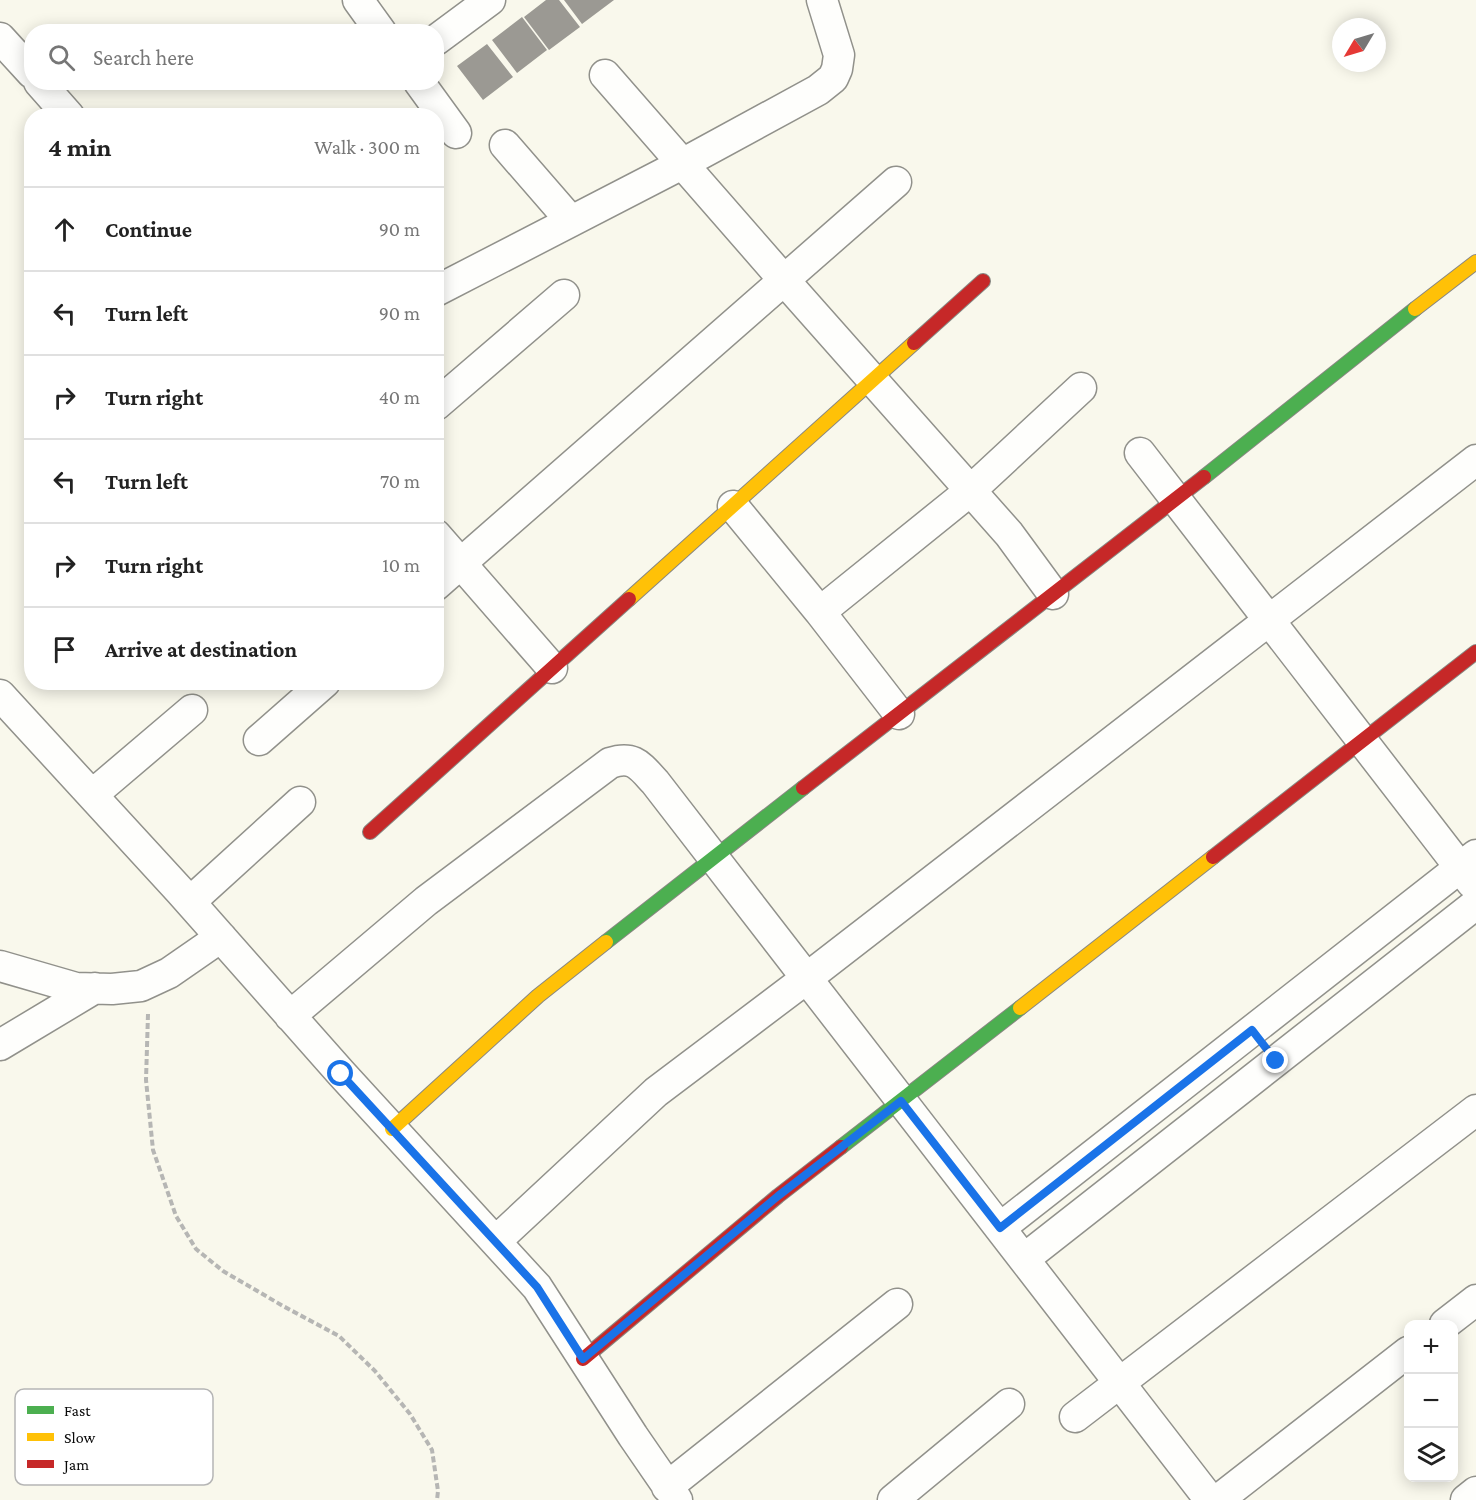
<!DOCTYPE html>
<meta charset="utf-8">
<style>
:root{--surface:#fff;--page:#f6f6f6;--text:#222;--muted:#767676;--line:#e0e0e0}
body{margin:0;font-family:"Crimson Pro",serif;background:var(--page);color:var(--text)}
.controls{position:absolute;right:18px;bottom:18px;display:grid;overflow:hidden;border-radius:12px;box-shadow:0 3px 15px #0003}
.controls button{width:54px;height:54px;display:grid;place-items:center;padding:0;border:0;border-bottom:2px solid var(--line);background:var(--surface);color:var(--text);font:30px sans-serif}
.compass{position:absolute;left:1332px;top:18px;width:54px;height:54px;border-radius:50%;background:var(--surface);box-shadow:0 3px 15px #0003;rotate:232deg}
.stop{position:absolute;width:18px;height:18px;margin:-14px;border:4px solid #1a73e8;border-radius:50%;background:#fff}
.stop.end{background:#1a73e8;border-color:#fff;box-shadow:0 2px 6px #0008}
.list{margin:0;padding:0;list-style:none}
h2{display:flex;justify-content:space-between;align-items:center;height:78px;margin:0;padding:0 24px;font-size:26px}
h2 small{font-size:20px;font-weight:400;color:var(--muted)}
.list li{display:grid;grid-template-columns:39px 1fr auto;gap:18px;align-items:center;box-sizing:border-box;height:84px;padding:0 24px;border-top:2px solid var(--line)}
.list b{display:block;font-size:22px;white-space:nowrap}
.list em{font-size:20px;font-style:normal;color:var(--muted)}
.icon{flex:none;width:33px;height:33px;fill:none;stroke:currentColor;stroke-width:2;stroke-linecap:round;stroke-linejoin:round}
.map{position:relative;flex:none;width:1476px;height:1500px;overflow:hidden}
.search{position:absolute;background:var(--surface);box-shadow:0 3px 15px #0003;left:24px;top:24px;width:420px;height:66px;display:flex;align-items:center;gap:15px;box-sizing:border-box;padding:0 21px;border-radius:24px;color:var(--muted);font-size:22px}
.panel{position:absolute;background:var(--surface);box-shadow:0 3px 15px #0003;left:24px;top:108px;width:420px;height:582px;border-radius:24px}
.map>svg:first-child{display:block}
.building{fill:#9b9993}
.lines{fill:none;stroke-linecap:round;stroke-linejoin:round}
.street-casing{stroke:#91918b;stroke-width:33}
.fast-casing{stroke:#888782;stroke-width:16}
.slow-casing{stroke:#888782;stroke-width:16}
.jam-casing{stroke:#888782;stroke-width:16}
.path{stroke:#b6b6b4;stroke-width:4;stroke-dasharray:6 3;stroke-linecap:butt}
.street{stroke:#fefefc;stroke-width:30}
.fast{stroke:#4caf50;stroke-width:14}
.slow{stroke:#ffc107;stroke-width:14}
.jam{stroke:#c62828;stroke-width:14}
.route{stroke:#1a73e8;stroke-width:8}
.key{fill:#fff;stroke:#b5b5b5;stroke-width:1.5}
.key-label{font-size:16px;fill:#090909}
</style>
<div class="map">
<svg width="1476" height="1500" viewBox="0 0 1476 1500">
<rect width="100%" height="100%" fill="#f9f8ec"/>
<path class="building" d="M 546,0 L 559,0 L 580,27 L 549,50 L 524,17 Z
M 564,0 L 614,0 L 582,24 Z
M 522,17 L 547,50 L 517,73 L 492,40 Z
M 487,44 L 513,77 L 483,100 L 457,66 Z"/>
<g class="lines">
<defs>
<path id="street" d="M 358,0 L 381,32
M 0,38 L 32,73
M 436,40 L 490,0
M 605,75 L 784,280 L 1009,534 L 1053,594
M 39,82 L 69,116
M 419,82 L 456,133
M 505,145 L 571,221
M 436,291 L 682,164 L 818,90 L 833,78 L 837,69 L 839,55 L 822,0
M 436,405 L 564,295
M 1140,453 L 1472,883
M 733,506 L 820,612 L 899,714
M 436,535 L 552,668
M 436,585 L 896,182
M 820,612 L 970,491 L 1081,388
M 0,695 L 180,891 L 341,1073 L 537,1287 L 633,1436 L 677,1500
M 259,740 L 325,682
M 92,795 L 192,710
M 190,902 L 300,802
M 0,966 L 76,988 L 112,989 L 141,986 L 169,973 L 221,937
M 290,1016 L 426,901 L 610,763 C 634,755 640,766 655,782 L 1210,1500
M 0,1045 L 95,988
M 1000,1228 L 1476,855
M 496,1241 L 656,1092 L 807,978 L 1476,460
M 1024,1259 L 1476,904
M 1445,1324 L 1476,1300
M 1075,1417 L 1476,1110
M 667,1487 L 897,1304
M 893,1500 L 1009,1404
M 1218,1500 L 1408,1352
M 1466,1500 L 1476,1492"/>
<path id="fast" d="M 1204,477 L 1415,309
M 606,942 L 803,788
M 841,1147 L 1020,1008"/>
<path id="slow" d="M 1415,309 L 1476,262
M 629,599 L 914,343
M 1020,1008 L 1213,857
M 392,1129 L 538,996 L 606,942"/>
<path id="jam" d="M 914,343 L 983,281
M 803,788 L 1204,477
M 370,832 L 629,599
M 1213,857 L 1476,652
M 583,1359 L 778,1196 L 841,1147"/>
</defs>
<use href="#street" class="street-casing"/>
<use href="#fast" class="fast-casing"/>
<use href="#slow" class="slow-casing"/>
<use href="#jam" class="jam-casing"/>
<path class="path" d="M 148,1014 L 146,1080 L 153,1150 L 176,1216 L 196,1249 L 223,1271 L 283,1306 L 339,1336 L 375,1371 L 410,1414 L 432,1450 L 438,1491 L 437,1500"/>
<use href="#street" class="street"/>
<use href="#fast" class="fast"/>
<use href="#slow" class="slow"/>
<use href="#jam" class="jam"/>
</g>
<g class="lines">
<path class="route" d="M 341,1074 L 537,1287 L 583,1359 L 778,1196 L 901,1101 L 1000,1228 L 1252,1030 L 1276,1061"/>
</g>
<rect x="15" y="1389" width="198" height="96" rx="9" class="key"/>
<rect x="27" y="1406" width="27" height="8" fill="#4caf50"/>
<rect x="27" y="1433" width="27" height="8" fill="#ffc107"/>
<rect x="27" y="1460" width="27" height="8" fill="#c62828"/>
<g class="key-label">
<text x="64" y="1416">Fast</text>
<text x="64" y="1443">Slow</text>
<text x="64" y="1470">Jam</text>
</g>
</svg>
<div class="controls">
<button>+</button>
<button>−</button>
<button><svg class="icon" aria-label="layers" viewBox="0 0 24 24"><path d="M12 4l9 5-9 5-9-5zM3 14l9 5 9-5"/></svg></button>
</div>
<svg class="compass" viewBox="-18 -18 36 36"><path d="M0-13l5 13h-10z" fill="#e53935"/><path d="M0 13l5-13h-10z" fill="#767676"/></svg>
<div class="stop" style="left:341px;top:1074px"></div>
<div class="stop end" style="left:1276px;top:1061px"></div>
<div class="search"><svg class="icon" aria-label="search" viewBox="0 0 24 24"><circle cx="10" cy="10" r="6"/><path d="M15 15l6 6"/></svg>Search here</div>
<section class="panel">
<h2>4 min<small>Walk · 300 m</small></h2>
<ul class="list">
<li><svg class="icon" aria-label="ahead" viewBox="0 0 24 24"><path d="M12 20V5M6 11l6-6 6 6"/></svg><div><b>Continue</b></div><em>90 m</em></li>
<li><svg class="icon" aria-label="left" viewBox="0 0 24 24"><path d="M17 20v-9H6M10 6l-5 5 5 5"/></svg><div><b>Turn left</b></div><em>90 m</em></li>
<li><svg class="icon" aria-label="right" viewBox="0 0 24 24"><path d="M7 20v-9h11M14 6l5 5-5 5"/></svg><div><b>Turn right</b></div><em>40 m</em></li>
<li><svg class="icon" aria-label="left" viewBox="0 0 24 24"><path d="M17 20v-9H6M10 6l-5 5 5 5"/></svg><div><b>Turn left</b></div><em>70 m</em></li>
<li><svg class="icon" aria-label="right" viewBox="0 0 24 24"><path d="M7 20v-9h11M14 6l5 5-5 5"/></svg><div><b>Turn right</b></div><em>10 m</em></li>
<li><svg class="icon" aria-label="arrive" viewBox="0 0 24 24"><path d="M6 21V4h12l-3 4 3 4H6"/></svg><div><b>Arrive at destination</b></div></li>
</ul>
</section>
</div>
